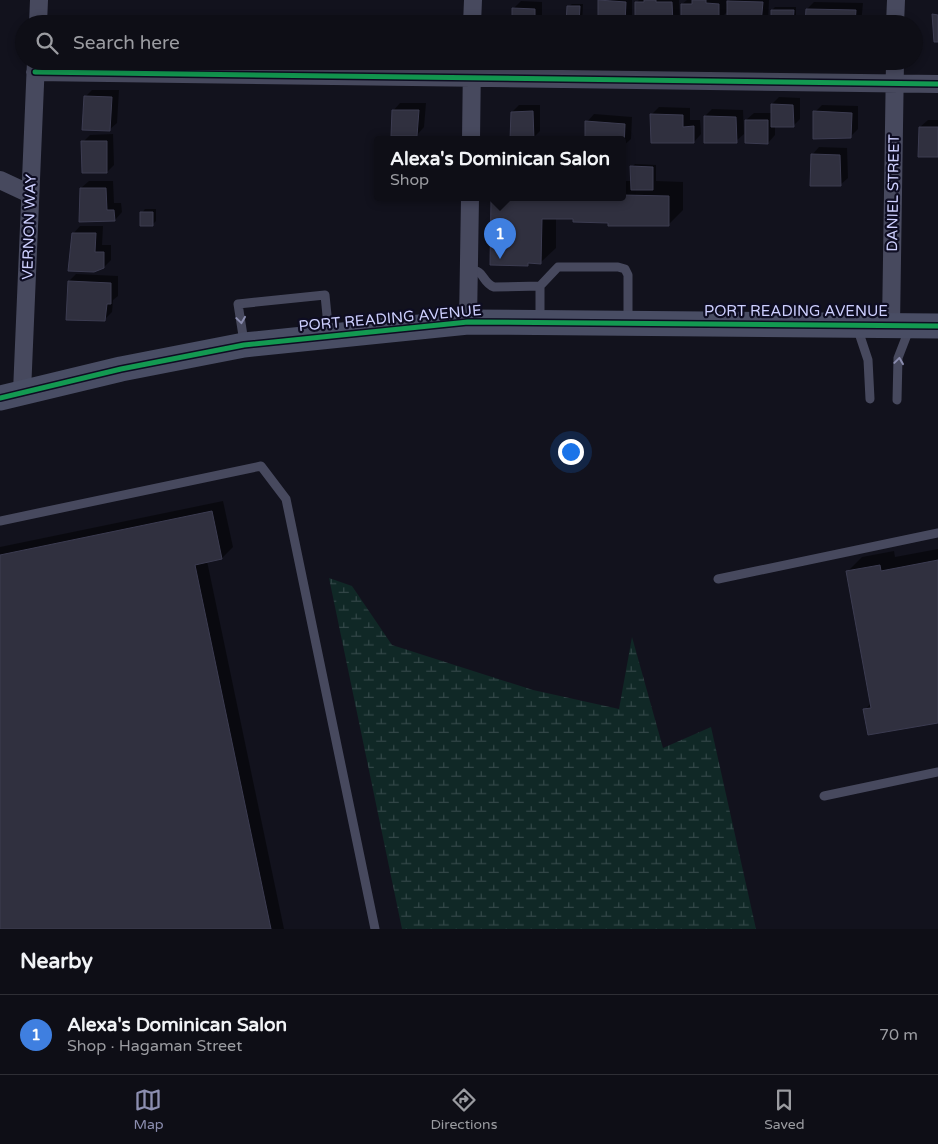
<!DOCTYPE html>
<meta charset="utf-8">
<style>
:root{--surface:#0e0e16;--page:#1c1c23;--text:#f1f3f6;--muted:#9b9ca1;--line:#2e2e35;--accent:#8c8eb0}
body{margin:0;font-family:"Varela Round",sans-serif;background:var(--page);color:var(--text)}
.you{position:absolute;left:570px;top:451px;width:18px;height:18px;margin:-12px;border:4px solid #fff;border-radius:50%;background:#1a73e8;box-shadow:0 0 0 8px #1a73e833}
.badge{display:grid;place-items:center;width:32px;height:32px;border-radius:50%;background:var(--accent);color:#fff;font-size:16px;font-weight:700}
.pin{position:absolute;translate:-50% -41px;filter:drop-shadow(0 1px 2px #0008)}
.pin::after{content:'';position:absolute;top:26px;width:18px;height:15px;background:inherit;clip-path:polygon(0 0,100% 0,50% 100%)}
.popup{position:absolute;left:374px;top:136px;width:252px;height:65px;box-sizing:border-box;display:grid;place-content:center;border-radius:5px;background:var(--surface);filter:drop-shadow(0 1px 4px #0005);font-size:16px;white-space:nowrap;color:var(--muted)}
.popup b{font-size:19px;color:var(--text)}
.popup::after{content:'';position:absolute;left:50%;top:100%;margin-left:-10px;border:10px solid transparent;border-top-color:var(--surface)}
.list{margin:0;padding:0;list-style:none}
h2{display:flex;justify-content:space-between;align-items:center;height:65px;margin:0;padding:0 20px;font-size:21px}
h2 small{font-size:16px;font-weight:400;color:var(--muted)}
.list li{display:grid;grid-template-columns:32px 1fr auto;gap:15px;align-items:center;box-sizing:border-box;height:80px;padding:0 20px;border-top:1px solid var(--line)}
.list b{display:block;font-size:19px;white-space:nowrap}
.list p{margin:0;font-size:16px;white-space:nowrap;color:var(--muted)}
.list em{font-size:16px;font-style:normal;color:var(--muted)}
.icon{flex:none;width:28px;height:28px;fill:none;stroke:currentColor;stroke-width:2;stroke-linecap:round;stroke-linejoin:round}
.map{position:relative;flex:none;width:938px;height:929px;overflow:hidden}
.search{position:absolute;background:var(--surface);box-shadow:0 2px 8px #0003;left:15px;right:15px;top:15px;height:55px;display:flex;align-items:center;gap:12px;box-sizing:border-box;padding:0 18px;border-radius:28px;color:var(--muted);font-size:19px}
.sheet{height:145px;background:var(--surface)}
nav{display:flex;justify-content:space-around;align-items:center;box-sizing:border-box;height:70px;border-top:1px solid var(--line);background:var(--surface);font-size:14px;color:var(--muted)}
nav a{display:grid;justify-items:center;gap:2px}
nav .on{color:var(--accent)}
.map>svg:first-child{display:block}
.wetland{fill:url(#wetland-marsh)}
.shadow{fill:#0007}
.building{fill:#30303f;stroke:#3c3c51}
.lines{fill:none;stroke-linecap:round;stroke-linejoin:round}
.lane{stroke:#47495e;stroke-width:9}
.street{stroke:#47495e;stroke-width:18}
.secondary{stroke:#494d64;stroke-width:25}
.cycleway-casing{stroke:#0e0d22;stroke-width:8}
.cycleway{stroke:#139951;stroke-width:5}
.oneway{stroke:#8a8cae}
.labels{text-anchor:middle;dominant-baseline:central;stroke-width:4.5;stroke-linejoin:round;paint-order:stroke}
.street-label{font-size:15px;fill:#ced0ff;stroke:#0e0d22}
</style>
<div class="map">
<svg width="938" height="929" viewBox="0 0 938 929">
<defs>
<pattern id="wetland-marsh" width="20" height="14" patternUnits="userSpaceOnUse" patternTransform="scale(1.25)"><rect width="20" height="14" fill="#102826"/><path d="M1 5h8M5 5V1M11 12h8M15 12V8" fill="none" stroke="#324647"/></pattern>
</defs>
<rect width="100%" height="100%" fill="#12121d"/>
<path class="wetland" d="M 329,578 L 352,586 L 392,645 L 533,690 L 619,709 L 632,637 L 663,748 L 711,727 L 756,929 L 402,929 Z"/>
<path class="shadow" d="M 599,0 L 632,0 L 632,20 L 628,24 L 599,24 Z
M 639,0 L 679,0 L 680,21 L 677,24 L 645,24 L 636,3 Z
M 687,0 L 726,0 L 726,4 L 730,0 L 769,0 L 768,24 L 728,24 L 728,11 L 715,24 L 682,24 L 682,4 Z
M 521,1 L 542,2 L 542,24 L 513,24 L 513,9 Z
M 814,2 L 863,3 L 861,24 L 806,24 L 807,9 Z
M 572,4 L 583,4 L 582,24 L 568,24 L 568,7 Z
M 775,7 L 796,7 L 796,24 L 772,24 L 772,10 Z
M 92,90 L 119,90 L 117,123 L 109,130 L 85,97 Z
M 779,97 L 800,98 L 800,119 L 793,126 L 775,126 L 775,135 L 768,143 L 746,120 L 754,113 L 772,113 L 772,104 Z
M 400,103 L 426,103 L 424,127 L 417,135 L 393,111 Z
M 519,105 L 540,105 L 540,131 L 531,140 L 520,140 L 521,139 L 512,112 Z
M 822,105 L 858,106 L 858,129 L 851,136 L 815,112 Z
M 659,107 L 690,108 L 690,120 L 700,120 L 701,134 L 694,142 L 652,114 Z
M 712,109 L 743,110 L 744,134 L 736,141 L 705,116 Z
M 594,114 L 632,117 L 631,139 L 622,147 L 622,140 L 586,140 L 587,122 Z
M 928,120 L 938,120 L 938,156 L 920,127 Z
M 113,134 L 114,165 L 107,172 L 83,142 L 90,135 Z
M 819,147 L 847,148 L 848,178 L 840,185 L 812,155 Z
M 635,164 L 656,165 L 656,181 L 683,182 L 683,210 L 668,225 L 556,218 L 556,248 L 541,262 L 530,262 L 528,264 L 491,264 L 492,198 L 622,198 L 622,181 L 632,181 L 632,167 Z
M 89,181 L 113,181 L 114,203 L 121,203 L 122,212 L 115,220 L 81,188 Z
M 145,209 L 156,209 L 156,221 L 152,225 L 142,213 Z
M 80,226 L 103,226 L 102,245 L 111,245 L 111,260 L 104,267 L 73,234 Z
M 76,274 L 118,276 L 118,296 L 113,300 L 112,312 L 104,320 L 69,281 Z
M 223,501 L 233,547 L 222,558 L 207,561 L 284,929 L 0,929 L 0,547 Z
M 938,549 L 938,721 L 865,710 L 871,703 L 847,572 L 862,557 L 894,551 L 895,557 Z"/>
<path class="building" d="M 598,0 L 626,2 L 625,24 L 598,24 Z
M 644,0 L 656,0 L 656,2 L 672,2 L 673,24 L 644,24 L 644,22 L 635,22 L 635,2 L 644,2 Z
M 692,0 L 706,0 L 706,3 L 719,4 L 719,22 L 681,24 L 681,4 L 692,4 Z
M 727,1 L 763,2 L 761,24 L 727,24 Z
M 567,6 L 580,6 L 579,24 L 566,24 Z
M 512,8 L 535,9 L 535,24 L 512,24 Z
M 806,9 L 856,10 L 855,24 L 805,24 Z
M 771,10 L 794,10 L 793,24 L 771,24 Z
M 932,14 L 938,15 L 938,42 L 934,42 Z
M 84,96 L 112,97 L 110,131 L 82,130 Z
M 771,104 L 793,105 L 794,127 L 771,127 Z
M 392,110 L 419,110 L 417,136 L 391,136 Z
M 533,111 L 534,140 L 510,140 L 511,112 Z
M 813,111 L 852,113 L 851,138 L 813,139 Z
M 650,114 L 683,115 L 683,127 L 694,126 L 694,143 L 651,143 Z
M 704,116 L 736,117 L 737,143 L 704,143 Z
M 745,120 L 768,120 L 768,144 L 745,143 Z
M 585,121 L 625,124 L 624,148 L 622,140 L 585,140 Z
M 919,127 L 938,127 L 938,157 L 918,157 Z
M 81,141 L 107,141 L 107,173 L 82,173 Z
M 811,154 L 840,155 L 841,186 L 810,186 Z
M 630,166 L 653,167 L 653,190 L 631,190 Z
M 80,188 L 106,188 L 107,210 L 114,210 L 115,221 L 79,222 Z
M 622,195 L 669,196 L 669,226 L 608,226 L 608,223 L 573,222 L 573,219 L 542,219 L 541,264 L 528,263 L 528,266 L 490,265 L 491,198 L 622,198 Z
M 140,212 L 153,212 L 153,226 L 140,226 Z
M 72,233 L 96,233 L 95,252 L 104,252 L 104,268 L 94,272 L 68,271 Z
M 68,281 L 111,283 L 111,304 L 107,304 L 105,321 L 66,320 Z
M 212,511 L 222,559 L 195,565 L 271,929 L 0,929 L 0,555 Z
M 938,560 L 938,723 L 868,735 L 863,709 L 871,708 L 846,571 L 880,565 L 881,571 Z"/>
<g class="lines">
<path class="lane" d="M 469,270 C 486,270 481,282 494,287 L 540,286
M 540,322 L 540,286 L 558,267 L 618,267 L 625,269 L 628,275 L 628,321
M 857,327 L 868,360 L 870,399
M 244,342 L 238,304 L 325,295 L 329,336
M 897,400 L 898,358 L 910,327
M 0,521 L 261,466 L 286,499 L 375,929
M 718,579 L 938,533
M 824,796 L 938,772"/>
<path class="street" d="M 38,24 L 39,0
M 472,24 L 473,0
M 895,24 L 896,0
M 35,72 L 938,84
M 471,140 L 472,61
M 0,180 L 30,194
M 468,322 L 470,198
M 891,325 L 895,61
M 22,392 L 36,61"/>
<path class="secondary" d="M 0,398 L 121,369 L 244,345 L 468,322 L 938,326"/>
<defs>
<path id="cycleway" d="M 35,72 L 938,84
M 0,398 L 121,369 L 244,345 L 468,322 L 938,326"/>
</defs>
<use href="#cycleway" class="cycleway-casing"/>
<use href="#cycleway" class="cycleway"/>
</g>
<defs><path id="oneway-chevron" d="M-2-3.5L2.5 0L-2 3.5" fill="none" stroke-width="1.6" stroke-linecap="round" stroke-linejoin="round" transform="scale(1.25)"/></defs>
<g class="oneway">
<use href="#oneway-chevron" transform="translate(241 320) rotate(82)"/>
<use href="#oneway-chevron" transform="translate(899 361) rotate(-82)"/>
</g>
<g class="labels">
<g class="street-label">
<text transform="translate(893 193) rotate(-89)">DANIEL STREET</text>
<text transform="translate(29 227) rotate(-88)">VERNON WAY</text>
<text x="796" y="311">PORT READING AVENUE</text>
<text transform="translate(390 318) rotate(-5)">PORT READING AVENUE</text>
</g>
</g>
</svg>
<div class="you"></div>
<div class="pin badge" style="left:500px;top:259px;background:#3f7fe0">1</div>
<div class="popup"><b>Alexa's Dominican Salon</b>Shop</div>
<div class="search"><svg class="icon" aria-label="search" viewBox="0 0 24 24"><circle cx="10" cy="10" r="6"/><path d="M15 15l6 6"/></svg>Search here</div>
</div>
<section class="sheet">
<h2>Nearby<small></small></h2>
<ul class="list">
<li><span class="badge" style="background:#3f7fe0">1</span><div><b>Alexa's Dominican Salon</b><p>Shop · Hagaman Street</p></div><em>70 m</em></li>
</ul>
</section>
<nav>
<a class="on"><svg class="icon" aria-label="map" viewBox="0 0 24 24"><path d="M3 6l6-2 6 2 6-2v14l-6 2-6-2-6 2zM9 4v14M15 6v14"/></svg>Map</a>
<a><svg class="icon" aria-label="directions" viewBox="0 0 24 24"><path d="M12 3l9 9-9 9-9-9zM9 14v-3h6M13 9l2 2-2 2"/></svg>Directions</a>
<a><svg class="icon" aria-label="saved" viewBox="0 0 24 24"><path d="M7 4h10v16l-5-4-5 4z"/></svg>Saved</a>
</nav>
